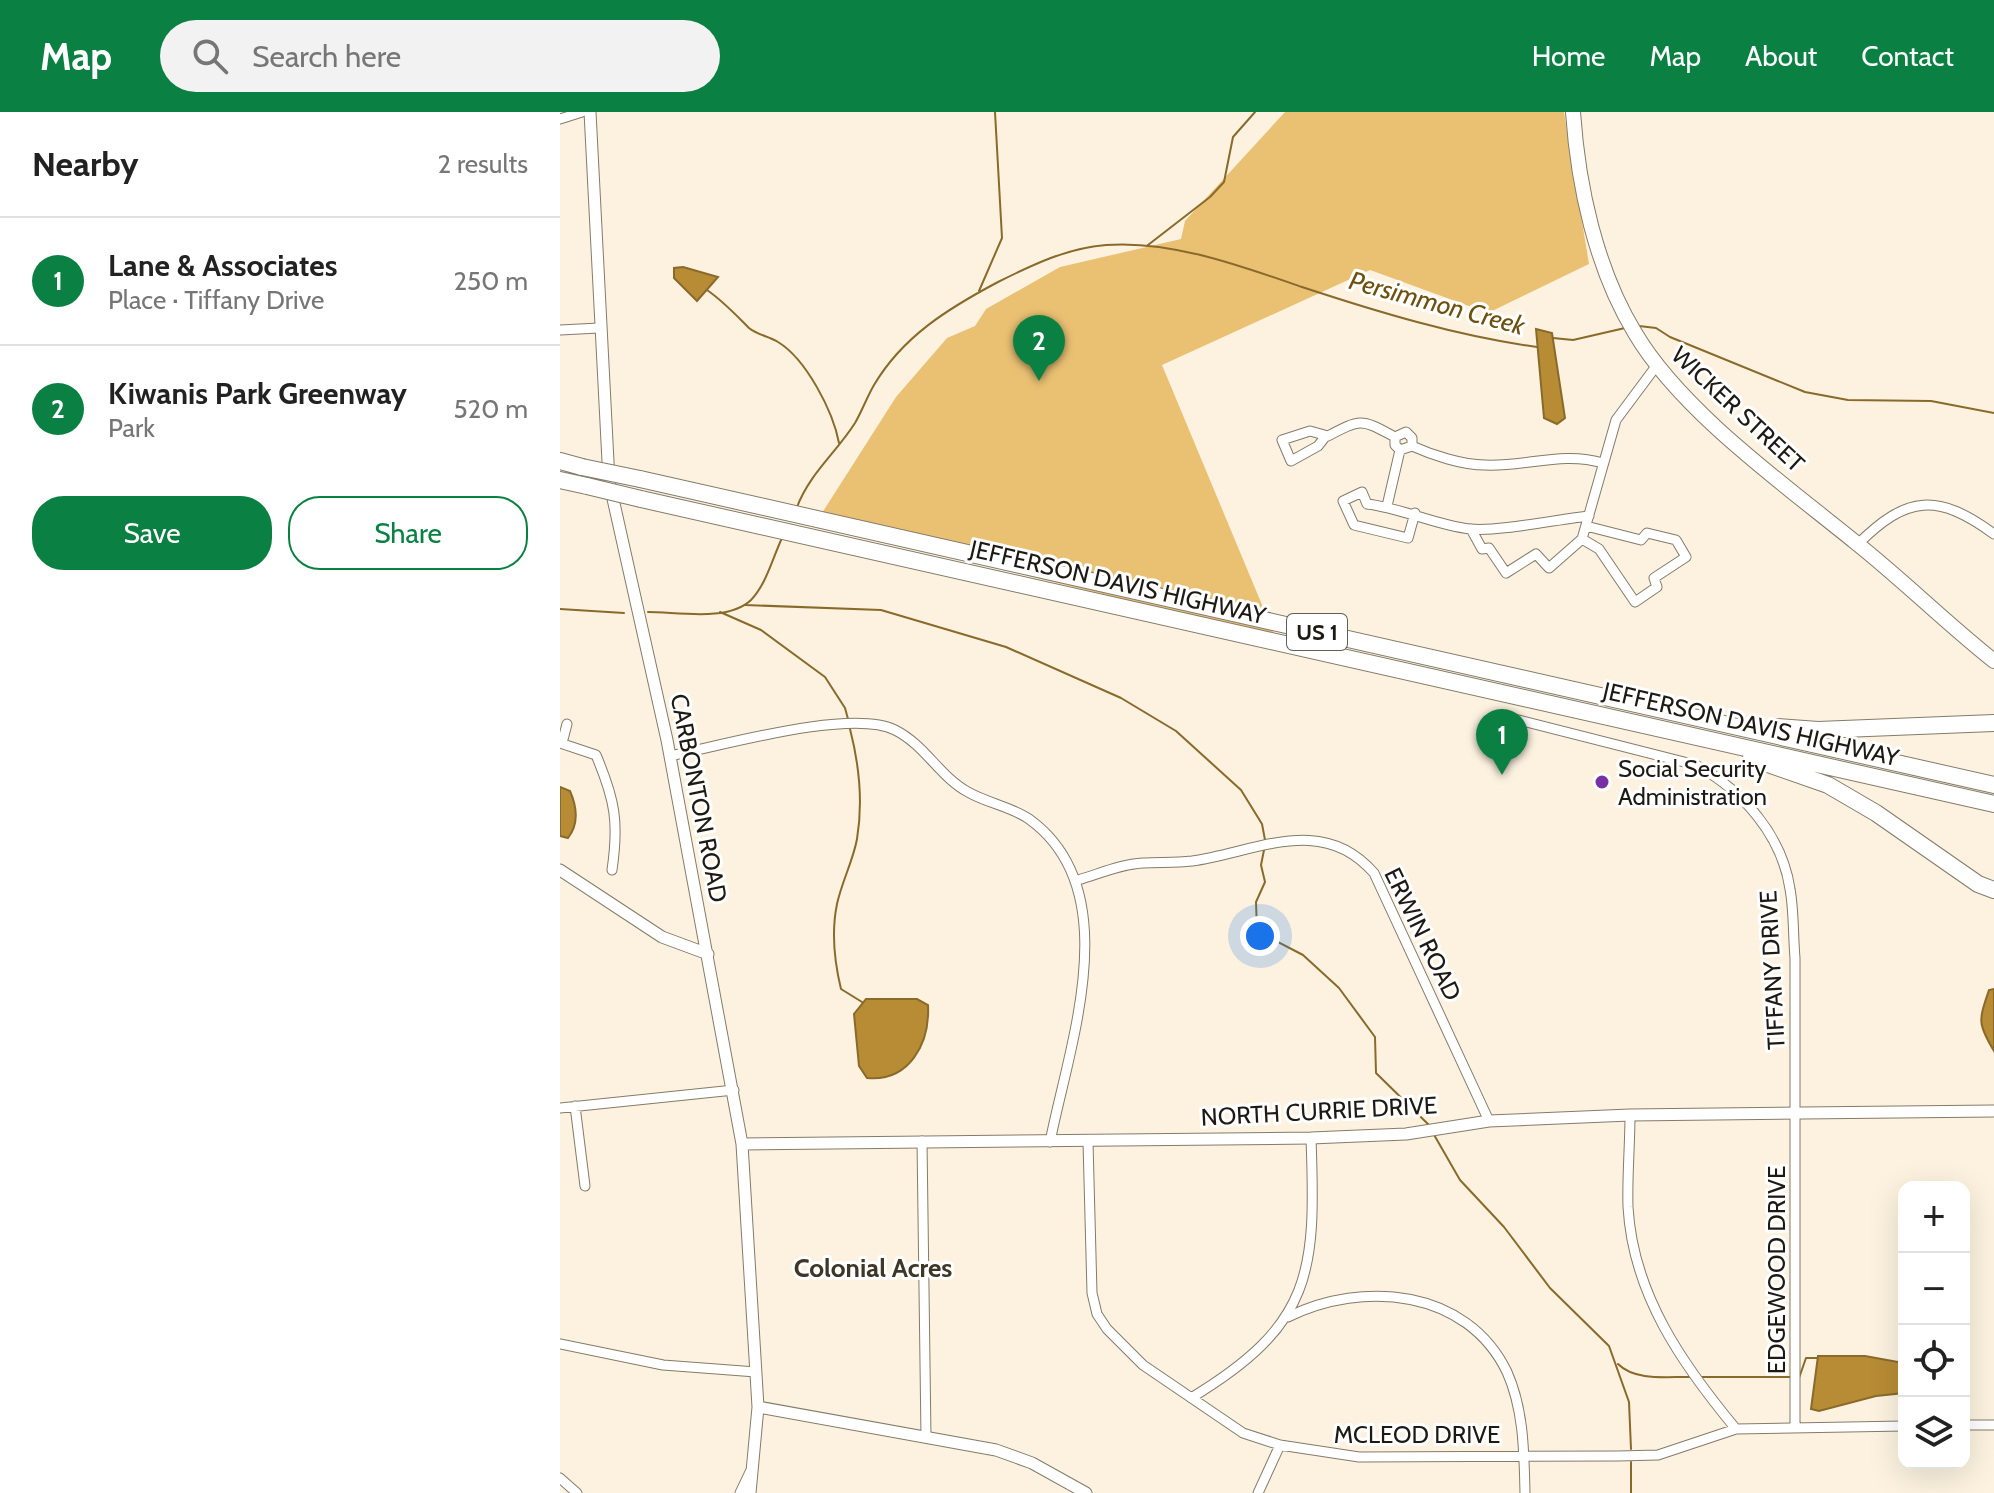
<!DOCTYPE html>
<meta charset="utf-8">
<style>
:root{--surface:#fff;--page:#f2f2f2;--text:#222;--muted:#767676;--line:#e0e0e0;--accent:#0b8043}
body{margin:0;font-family:Cabin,sans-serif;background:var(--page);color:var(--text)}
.controls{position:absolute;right:24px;bottom:24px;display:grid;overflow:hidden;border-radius:16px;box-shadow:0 8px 32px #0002}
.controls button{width:72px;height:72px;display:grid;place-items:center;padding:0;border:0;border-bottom:2px solid var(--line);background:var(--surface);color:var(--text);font:40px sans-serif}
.you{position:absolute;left:700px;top:824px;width:28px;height:28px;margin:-20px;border:6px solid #fff;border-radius:50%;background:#1a73e8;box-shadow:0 0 0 12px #1a73e833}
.badge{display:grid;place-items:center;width:52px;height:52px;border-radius:50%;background:var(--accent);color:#fff;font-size:26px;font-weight:700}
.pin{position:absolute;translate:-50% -66px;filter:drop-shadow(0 2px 4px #0008)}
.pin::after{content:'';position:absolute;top:42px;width:28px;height:24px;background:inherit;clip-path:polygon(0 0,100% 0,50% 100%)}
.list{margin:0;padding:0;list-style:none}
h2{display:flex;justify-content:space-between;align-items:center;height:104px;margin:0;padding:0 32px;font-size:34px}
h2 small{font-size:26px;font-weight:400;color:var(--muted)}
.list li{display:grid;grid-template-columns:52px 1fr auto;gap:24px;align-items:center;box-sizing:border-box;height:128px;padding:0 32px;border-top:2px solid var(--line)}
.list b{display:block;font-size:30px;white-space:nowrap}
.list p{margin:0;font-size:26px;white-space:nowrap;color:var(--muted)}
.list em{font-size:26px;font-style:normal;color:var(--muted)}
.actions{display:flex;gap:16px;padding:24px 32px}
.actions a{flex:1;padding:18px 0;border:2px solid var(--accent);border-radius:32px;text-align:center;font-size:28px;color:var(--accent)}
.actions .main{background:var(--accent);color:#fff}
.icon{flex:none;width:44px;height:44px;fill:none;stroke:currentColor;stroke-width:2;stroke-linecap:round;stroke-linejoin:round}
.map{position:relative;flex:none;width:1434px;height:1381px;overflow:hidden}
header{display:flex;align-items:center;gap:48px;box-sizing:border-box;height:112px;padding:0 40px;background:var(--accent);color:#fff}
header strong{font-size:38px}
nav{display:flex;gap:44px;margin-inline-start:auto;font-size:28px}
.search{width:560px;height:72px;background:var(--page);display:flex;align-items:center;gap:20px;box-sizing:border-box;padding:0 28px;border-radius:44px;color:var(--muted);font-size:30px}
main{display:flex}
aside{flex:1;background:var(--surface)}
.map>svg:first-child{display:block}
.green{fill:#eac173}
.water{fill:#b78c35;stroke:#896a2b;stroke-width:2}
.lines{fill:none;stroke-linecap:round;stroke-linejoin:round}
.stream{stroke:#896a2b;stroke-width:2}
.minor-casing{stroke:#847b6a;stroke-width:11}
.tertiary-casing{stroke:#847b6a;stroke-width:13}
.primary-casing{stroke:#847b6a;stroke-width:16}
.motorway-casing{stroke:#847b6a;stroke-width:18}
.minor{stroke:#fff;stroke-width:9}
.tertiary{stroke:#fff;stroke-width:11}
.primary{stroke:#fff;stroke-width:14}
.motorway{stroke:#fff;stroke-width:16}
.motorway-bridge-casing{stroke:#847b6a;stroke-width:18;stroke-linecap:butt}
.motorway-bridge{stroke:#fff;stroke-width:16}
.poi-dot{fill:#7731a4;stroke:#fff;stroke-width:3}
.labels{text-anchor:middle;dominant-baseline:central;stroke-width:6;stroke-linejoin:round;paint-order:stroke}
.shield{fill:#fff;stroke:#615e5a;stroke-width:2}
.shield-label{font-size:22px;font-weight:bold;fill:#1d1913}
.street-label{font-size:24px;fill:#1d1913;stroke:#fff}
.poi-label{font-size:24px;fill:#1d1913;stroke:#fff;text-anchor:start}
.water-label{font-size:26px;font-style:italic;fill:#6d500d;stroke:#fff}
.neighbourhood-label{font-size:26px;font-weight:bold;fill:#3e3627;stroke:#fff}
</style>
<header>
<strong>Map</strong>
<div class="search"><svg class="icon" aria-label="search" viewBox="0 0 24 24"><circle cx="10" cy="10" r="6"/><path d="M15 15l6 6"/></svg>Search here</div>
<nav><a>Home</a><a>Map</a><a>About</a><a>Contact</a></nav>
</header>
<main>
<aside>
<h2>Nearby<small>2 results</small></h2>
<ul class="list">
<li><span class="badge">1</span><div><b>Lane &amp; Associates</b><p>Place · Tiffany Drive</p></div><em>250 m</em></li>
<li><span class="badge">2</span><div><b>Kiwanis Park Greenway</b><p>Park</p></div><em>520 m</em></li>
</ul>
<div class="actions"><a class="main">Save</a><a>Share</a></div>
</aside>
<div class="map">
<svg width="1434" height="1381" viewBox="0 0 1434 1381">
<rect width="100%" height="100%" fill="#fcf2df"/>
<path class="green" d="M 725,0 L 1004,0 L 1029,152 L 928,201 L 810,158 L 602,253 L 715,524 L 255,412 L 336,285 L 387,226 L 415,214 L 426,197 L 500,155 L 621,127 L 625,109 Z"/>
<path class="water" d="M 123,155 L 158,165 L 137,189 L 114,166 L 114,156 Z
M 976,217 L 992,221 L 1005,306 L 997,312 L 984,306 Z
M 0,675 L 10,679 C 17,695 19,712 8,726 L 0,724 Z
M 1434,877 L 1434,939 C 1417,911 1419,908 1429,878 Z
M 306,887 L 357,887 L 368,893 C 370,932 349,970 307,966 L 299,954 L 294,902 Z
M 1258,1244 L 1305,1244 L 1344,1251 L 1344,1281 L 1316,1284 L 1259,1299 L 1251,1297 Z"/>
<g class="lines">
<path class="stream" d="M 588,133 L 650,85 L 664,70 L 673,25 L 695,0
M 147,178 C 163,189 175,202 189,216 C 197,223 209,224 218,230 C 246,247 273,299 279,331
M 419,179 L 442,126 L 435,0
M 1079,214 L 1096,216 L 1110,225 L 1245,280 L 1288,288 L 1371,289 L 1434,301
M 993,226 L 1013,228 L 1065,216
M 237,395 C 250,361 276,341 295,311 C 302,299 307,285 314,273 C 343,224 389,196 438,170 C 472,153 507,136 546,133 C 611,128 681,154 742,175 C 818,200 897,224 977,235
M 185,493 L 321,498 L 446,535 L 561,586 L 616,619 L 681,678 L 702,712 L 705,728
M 0,497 L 64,501
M 88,500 C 118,500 168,510 191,488 C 206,473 213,445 222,426
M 160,500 L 201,518 L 265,565 L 285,596 L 288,607
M 290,617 C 299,652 303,691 297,727 C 293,749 282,769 277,792 C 271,821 274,848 281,877 L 302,890
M 704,738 L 701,753 L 705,770 L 696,790 L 697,819 L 743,843 L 779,876 L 815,925 L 816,961 L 871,1015
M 873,1021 L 900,1068 L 944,1115 L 990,1176 L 1049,1234 L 1069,1290 L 1071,1337
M 1058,1252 C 1076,1270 1110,1264 1133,1265
M 1139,1265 L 1232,1265
M 1239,1266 L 1246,1246 L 1257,1246
M 1071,1381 L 1071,1350"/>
<defs>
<path id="minor" d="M 0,7 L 22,0
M 0,218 L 39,216
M 765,325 L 758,334 L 731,349 L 722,328 L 750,319 L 768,324 C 802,306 801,307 835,325
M 852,334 L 852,326 L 846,320 L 835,325 L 835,333 L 840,338 L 852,334 C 872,343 902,353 925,353 C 966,355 1002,339 1043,351
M 827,394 L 840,338
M 855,401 L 848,426 L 794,413 L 783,389 L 802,380 L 807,392 C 842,396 875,413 910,417 C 938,420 999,407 1029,404
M 911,417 L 922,437 L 929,436 L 946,461 L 976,442 L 989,456 L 1022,427 L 1056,308 L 1097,253
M 1022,427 L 1039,437 L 1075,490 L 1097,475 L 1094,466 L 1126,445 L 1116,428 L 1087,421 L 1081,428 L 1026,414
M 1298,432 C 1347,383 1378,381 1434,422
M 951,606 L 1136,653 C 1182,678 1222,723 1230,777 C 1234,799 1233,823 1235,846 L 1235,1316
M 0,631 L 36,643 C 55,688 59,710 52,758
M 2,631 L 7,612
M 110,644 C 161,634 291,596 335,618 C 365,633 380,665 408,680 C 427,691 452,695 469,707 C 568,778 509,933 490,1030
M 518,768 C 539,762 561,752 583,751 C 599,750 615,751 632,749 C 696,740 762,701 814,761 L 929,1009
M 15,994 L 25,1074
M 0,996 L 174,978
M 1070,1003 C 1070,1033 1067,1065 1068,1095 C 1073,1182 1122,1252 1176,1317
M 362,1029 L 366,1325
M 528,1030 L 532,1181 L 537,1202 L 547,1217 L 583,1253 L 683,1321 L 720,1333 L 799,1345 L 1058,1344 L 1098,1343 L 1176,1317 L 1344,1314
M 728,1205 C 803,1168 907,1177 947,1260 C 964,1298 964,1341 965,1381
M 0,1232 L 103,1253 L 196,1260
M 631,1286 C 753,1212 756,1161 751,1026
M 1404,1313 L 1434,1313
M 0,1366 L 17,1381
M 180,1381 L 190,1360
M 698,1381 L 720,1333"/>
<path id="tertiary" d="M 30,0 L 49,369 L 107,628 L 182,1032 L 198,1295 L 190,1381
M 0,758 L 102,825 L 148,842
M 182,1032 L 751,1026 L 846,1022 L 929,1009 L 1070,1003 L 1434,999
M 198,1295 L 436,1338 L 472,1351 L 526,1381"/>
<path id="primary" d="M 1013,0 C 1018,74 1036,157 1075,221 C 1121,299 1225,373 1295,430 C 1343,468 1386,511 1434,549"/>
<path id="motorway" d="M 0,349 L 22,355
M 80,367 L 1434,673
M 0,368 L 27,374
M 81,387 L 1434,692
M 1216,615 L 1258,618 L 1434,611
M 1191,646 L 1268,673 L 1316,701 L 1418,772 L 1434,778"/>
</defs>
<use href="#minor" class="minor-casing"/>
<use href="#tertiary" class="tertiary-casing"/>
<use href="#primary" class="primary-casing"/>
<use href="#motorway" class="motorway-casing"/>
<use href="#minor" class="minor"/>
<use href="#tertiary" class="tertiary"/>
<use href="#primary" class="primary"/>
<use href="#motorway" class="motorway"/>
<defs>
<path id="motorway-bridge" d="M 22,355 L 80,367
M 27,374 L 81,387"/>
</defs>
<use href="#motorway-bridge" class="motorway-bridge-casing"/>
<use href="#motorway-bridge" class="motorway-bridge"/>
</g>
<circle class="poi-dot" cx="1042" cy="670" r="8"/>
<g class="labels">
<rect class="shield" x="727" y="502" width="60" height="36" rx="6"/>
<g class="shield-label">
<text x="757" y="520">US 1</text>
</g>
<g class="street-label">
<text transform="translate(1178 297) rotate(43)">WICKER STREET</text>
<text transform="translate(558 470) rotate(13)">JEFFERSON DAVIS HIGHWAY</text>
<text transform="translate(1191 612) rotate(13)">JEFFERSON DAVIS HIGHWAY</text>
<text transform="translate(139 686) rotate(79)">CARBONTON ROAD</text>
<text transform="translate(863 822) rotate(64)">ERWIN ROAD</text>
<text transform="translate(1212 858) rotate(-93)">TIFFANY DRIVE</text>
<text transform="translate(759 999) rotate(-3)">NORTH CURRIE DRIVE</text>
<text transform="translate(1216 1158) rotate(-90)">EDGEWOOD DRIVE</text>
<text x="857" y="1322">MCLEOD DRIVE</text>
</g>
<g class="poi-label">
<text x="1058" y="656">Social Security<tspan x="1058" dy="28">Administration</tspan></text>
</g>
<g class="water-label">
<text transform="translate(877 191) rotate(15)">Persimmon Creek</text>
</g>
<g class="neighbourhood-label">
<text x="313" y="1156">Colonial Acres</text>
</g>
</g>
</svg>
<div class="controls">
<button>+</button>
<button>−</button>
<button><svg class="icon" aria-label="locate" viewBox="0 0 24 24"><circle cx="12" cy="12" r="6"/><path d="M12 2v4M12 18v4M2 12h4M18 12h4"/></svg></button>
<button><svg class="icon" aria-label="layers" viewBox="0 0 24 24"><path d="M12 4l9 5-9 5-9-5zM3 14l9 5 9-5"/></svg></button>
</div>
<div class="you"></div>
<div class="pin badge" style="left:942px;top:663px">1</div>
<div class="pin badge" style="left:479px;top:269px">2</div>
</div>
</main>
